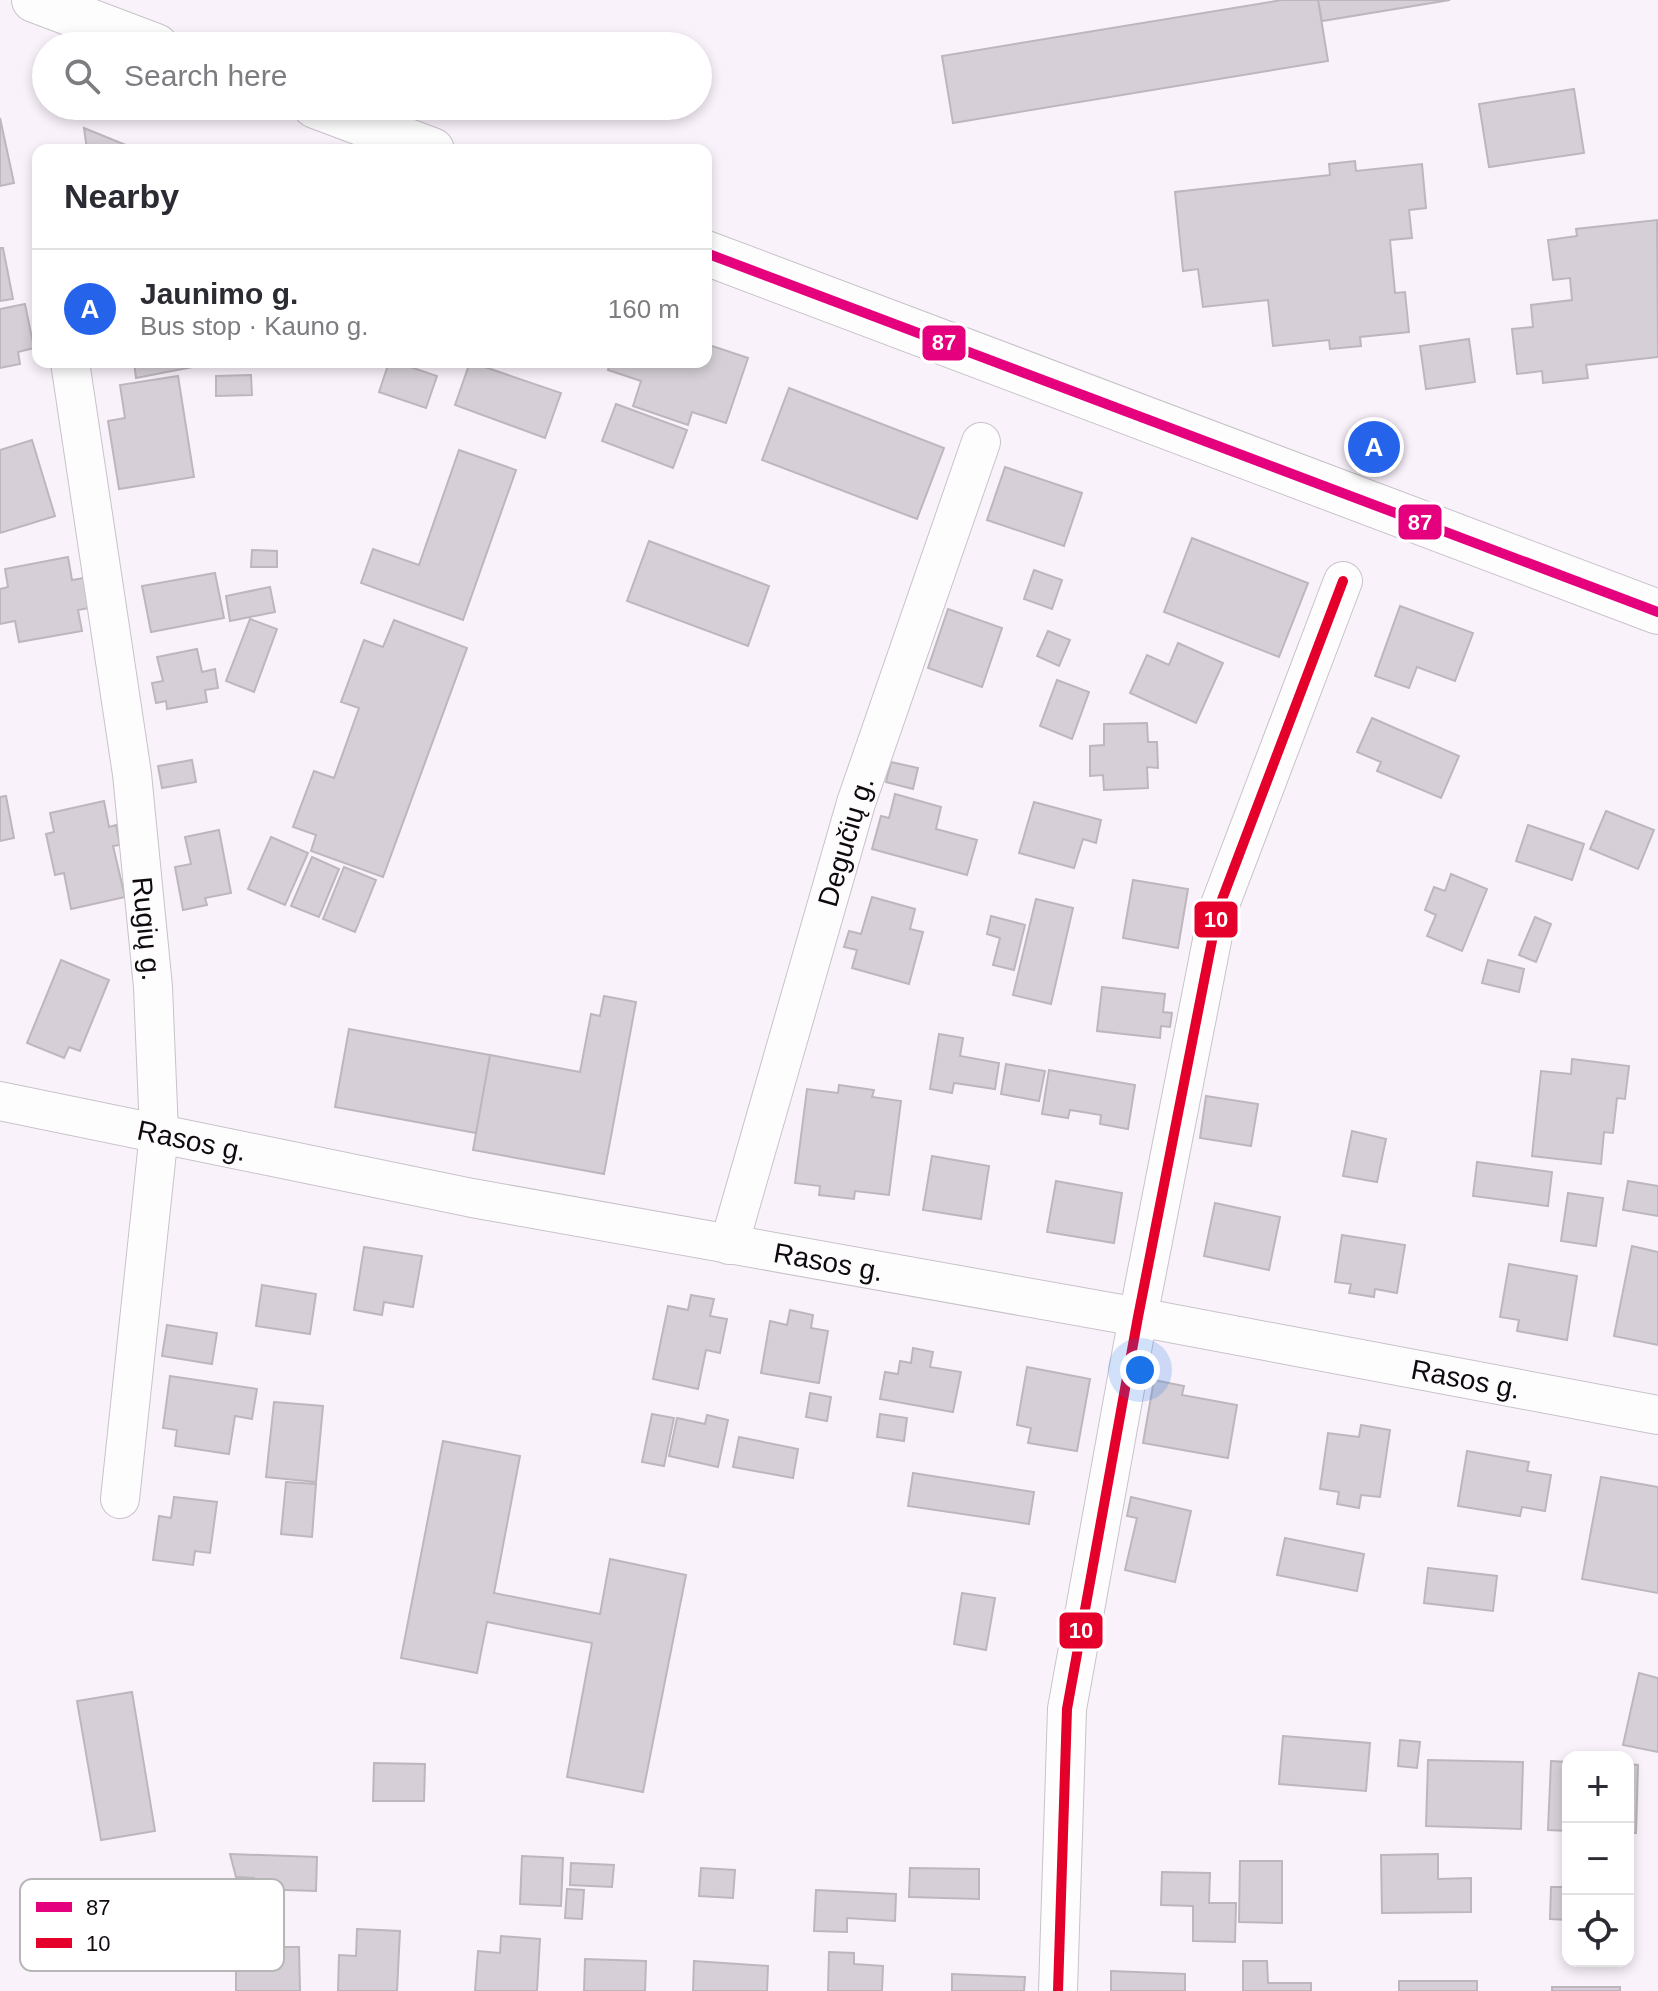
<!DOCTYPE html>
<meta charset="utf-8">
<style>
:root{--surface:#fff;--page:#f2f2f3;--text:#2b2b33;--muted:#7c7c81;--line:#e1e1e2;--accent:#2563eb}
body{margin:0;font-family:Helvetica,sans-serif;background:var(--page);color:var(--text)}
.controls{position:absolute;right:24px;bottom:24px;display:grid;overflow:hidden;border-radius:16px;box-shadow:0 4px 12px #0003}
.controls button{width:72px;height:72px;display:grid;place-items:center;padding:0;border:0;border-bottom:2px solid var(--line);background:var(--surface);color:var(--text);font:40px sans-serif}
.you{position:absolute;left:1140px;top:1370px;width:28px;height:28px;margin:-20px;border:6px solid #fff;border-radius:50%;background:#1a73e8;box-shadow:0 0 0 12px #1a73e833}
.badge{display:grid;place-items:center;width:52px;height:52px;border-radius:50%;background:var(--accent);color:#fff;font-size:26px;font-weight:700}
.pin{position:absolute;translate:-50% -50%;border:4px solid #fff;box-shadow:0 2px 8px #0006}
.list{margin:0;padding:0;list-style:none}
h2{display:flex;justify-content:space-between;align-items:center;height:104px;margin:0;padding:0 32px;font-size:34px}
h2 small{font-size:26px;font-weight:400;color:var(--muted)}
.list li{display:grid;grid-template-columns:52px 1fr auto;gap:24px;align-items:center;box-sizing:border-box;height:120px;padding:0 32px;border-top:2px solid var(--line)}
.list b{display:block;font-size:30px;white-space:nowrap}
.list p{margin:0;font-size:26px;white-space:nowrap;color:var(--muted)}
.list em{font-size:26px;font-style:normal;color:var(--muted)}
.icon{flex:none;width:44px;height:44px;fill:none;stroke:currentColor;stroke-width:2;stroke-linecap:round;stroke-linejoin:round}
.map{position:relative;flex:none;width:1658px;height:1991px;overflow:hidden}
.search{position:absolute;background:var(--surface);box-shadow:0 4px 12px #0003;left:32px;top:32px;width:680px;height:88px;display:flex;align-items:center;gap:20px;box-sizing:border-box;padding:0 28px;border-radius:44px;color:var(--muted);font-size:30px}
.panel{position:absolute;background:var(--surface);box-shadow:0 4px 12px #0003;left:32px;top:144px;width:680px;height:224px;border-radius:16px}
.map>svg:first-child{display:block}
.building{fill:#d6cfd7;stroke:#bdb7bd;stroke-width:2}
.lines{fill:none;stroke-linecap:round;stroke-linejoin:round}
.street-casing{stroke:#c8c2c9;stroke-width:40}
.secondary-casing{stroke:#c8c2c9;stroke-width:46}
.street{stroke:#fefdfe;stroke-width:38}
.secondary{stroke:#fefdfe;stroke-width:44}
.bus-1-casing{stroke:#fff;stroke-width:16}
.bus-2-casing{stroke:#fff;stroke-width:16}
.bus-1{stroke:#e5007d;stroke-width:10}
.bus-2{stroke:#e4002b;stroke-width:10}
.labels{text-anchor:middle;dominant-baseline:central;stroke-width:7;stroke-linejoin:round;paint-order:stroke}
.street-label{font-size:28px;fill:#100a10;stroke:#fff}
.key{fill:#fff;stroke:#b7b6b7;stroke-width:2}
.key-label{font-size:22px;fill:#100a10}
.line-badge{stroke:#fff;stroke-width:3}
.badge-label{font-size:22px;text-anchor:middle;font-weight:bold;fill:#fff}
</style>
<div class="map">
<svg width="1658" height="1991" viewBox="0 0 1658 1991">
<rect width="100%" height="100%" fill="#faf2fb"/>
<path class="building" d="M 1282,0 L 1318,0 L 1328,61 L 953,123 L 942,56 Z
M 1318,0 L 1450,0 L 1322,21 Z
M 1574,89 L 1584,153 L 1489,167 L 1479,104 Z
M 0,118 L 14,183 L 0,186 Z
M 84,128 L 138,150 L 87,150 Z
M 1355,161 L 1356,171 L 1422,164 L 1426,208 L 1409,210 L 1412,238 L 1390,240 L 1395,293 L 1405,292 L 1409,332 L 1360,337 L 1361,346 L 1330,349 L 1329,340 L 1273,346 L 1268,300 L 1203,307 L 1198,269 L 1183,271 L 1175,192 L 1330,175 L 1329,164 Z
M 1657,220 L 1658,357 L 1586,365 L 1588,378 L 1543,383 L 1542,371 L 1517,374 L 1512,329 L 1533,327 L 1531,305 L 1572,300 L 1570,278 L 1553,280 L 1548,240 L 1577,236 L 1576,229 Z
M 0,248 L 3,248 L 13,299 L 0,301 Z
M 25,304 L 34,348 L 18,352 L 20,364 L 0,368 L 0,309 Z
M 1469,339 L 1475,382 L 1426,389 L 1420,346 Z
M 706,344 L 748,358 L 726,423 L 692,412 L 688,425 L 633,406 L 641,381 L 608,370 L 610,362 L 706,362 Z
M 134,362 L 197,362 L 198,366 L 136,378 Z
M 389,362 L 396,362 L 437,376 L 426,408 L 379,392 Z
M 470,362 L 561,393 L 545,438 L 455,405 Z
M 251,375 L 252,395 L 216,396 L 216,376 Z
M 178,376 L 194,477 L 119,489 L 108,421 L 125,418 L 120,385 Z
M 789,388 L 944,448 L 917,519 L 762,460 Z
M 616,404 L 687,430 L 673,468 L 602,441 Z
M 32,440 L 55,516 L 0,533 L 0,450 Z
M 459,450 L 516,470 L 463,620 L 361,583 L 373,549 L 419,565 Z
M 1005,467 L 1082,493 L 1064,546 L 987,520 Z
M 1192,538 L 1308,583 L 1279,657 L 1164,612 Z
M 649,541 L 769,586 L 748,646 L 627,601 Z
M 252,550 L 277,551 L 277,567 L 251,567 Z
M 68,557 L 72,580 L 84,578 L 89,608 L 78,610 L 82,631 L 19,642 L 15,621 L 0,624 L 0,589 L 8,587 L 5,569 Z
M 1034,570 L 1062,580 L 1052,609 L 1024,599 Z
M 215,573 L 224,618 L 151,632 L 142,586 Z
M 270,587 L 275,612 L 230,621 L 226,596 Z
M 1400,606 L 1473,633 L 1455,681 L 1417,667 L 1409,688 L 1375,676 Z
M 948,609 L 1002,628 L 982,687 L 928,668 Z
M 250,619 L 277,629 L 254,692 L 226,681 Z
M 394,620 L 467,648 L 383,877 L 311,851 L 316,835 L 293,827 L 314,771 L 334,778 L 359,708 L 341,702 L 364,640 L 383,647 Z
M 1048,631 L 1070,640 L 1059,666 L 1037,656 Z
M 1178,643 L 1223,663 L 1196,723 L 1130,693 L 1147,655 L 1169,665 Z
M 197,649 L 202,672 L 215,669 L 218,688 L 205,690 L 207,702 L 167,709 L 166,701 L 156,703 L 152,683 L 163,681 L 157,657 Z
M 1057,680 L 1089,692 L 1072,739 L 1040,726 Z
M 1372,718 L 1459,756 L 1441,798 L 1377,771 L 1381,762 L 1357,752 Z
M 1147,723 L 1148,742 L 1157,742 L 1158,768 L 1147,767 L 1148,788 L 1104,790 L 1103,775 L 1090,776 L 1090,746 L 1104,745 L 1104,724 Z
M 192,760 L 196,782 L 162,788 L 158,766 Z
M 891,762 L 918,768 L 913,789 L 886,782 Z
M 895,794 L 941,807 L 936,829 L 977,840 L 967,875 L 872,849 L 881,816 L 889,818 Z
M 6,796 L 14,838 L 0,841 L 0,797 Z
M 104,801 L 109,827 L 116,825 L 120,845 L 113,846 L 125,897 L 71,909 L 64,873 L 55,875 L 46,834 L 54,832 L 50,813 Z
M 1034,802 L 1101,820 L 1096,843 L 1083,839 L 1074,868 L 1019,853 Z
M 1606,811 L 1654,830 L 1638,869 L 1590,849 Z
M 1528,825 L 1584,844 L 1572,880 L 1516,861 Z
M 219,830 L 231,893 L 205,898 L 207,905 L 183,910 L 175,867 L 191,864 L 185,837 Z
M 271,837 L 308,853 L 285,905 L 248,889 Z
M 312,857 L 339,869 L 319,917 L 291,906 Z
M 344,867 L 376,880 L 355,932 L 323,919 Z
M 1451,874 L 1487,889 L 1462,951 L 1427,936 L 1436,915 L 1425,910 L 1434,887 L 1445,891 Z
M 1133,880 L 1188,889 L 1178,948 L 1123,938 Z
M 872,897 L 915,909 L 910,929 L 923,932 L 909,984 L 852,968 L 857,950 L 844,947 L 849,931 L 861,934 Z
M 1036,899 L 1073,908 L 1051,1004 L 1013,995 Z
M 991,916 L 1025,925 L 1014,970 L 993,965 L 1000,938 L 987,934 Z
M 1535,917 L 1551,924 L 1536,962 L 1519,955 Z
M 61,960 L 109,980 L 80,1051 L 69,1047 L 64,1058 L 27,1043 Z
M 1488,960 L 1524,969 L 1519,992 L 1482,983 Z
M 1102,987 L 1165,994 L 1163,1012 L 1172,1013 L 1170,1027 L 1161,1026 L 1160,1038 L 1097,1031 Z
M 604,996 L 636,1002 L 604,1174 L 473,1150 L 490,1055 L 580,1072 L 591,1014 L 600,1016 Z
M 349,1029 L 490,1055 L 476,1133 L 335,1107 Z
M 939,1034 L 963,1038 L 960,1056 L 999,1063 L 995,1089 L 954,1083 L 952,1093 L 930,1089 Z
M 1572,1059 L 1629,1066 L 1625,1099 L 1617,1098 L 1613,1133 L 1604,1132 L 1601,1164 L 1532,1156 L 1541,1071 L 1571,1074 Z
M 1006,1064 L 1045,1071 L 1039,1101 L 1001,1094 Z
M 1049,1070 L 1135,1085 L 1128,1129 L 1100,1124 L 1101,1115 L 1070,1110 L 1068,1118 L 1042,1114 Z
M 839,1085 L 874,1090 L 872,1097 L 901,1101 L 889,1195 L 855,1191 L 854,1199 L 819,1195 L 820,1186 L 795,1183 L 807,1089 L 838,1093 Z
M 1206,1096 L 1258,1104 L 1251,1146 L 1200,1138 Z
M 1352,1131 L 1386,1139 L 1377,1182 L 1343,1176 Z
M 932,1156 L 989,1166 L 981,1219 L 923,1210 Z
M 1477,1162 L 1552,1172 L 1548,1206 L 1473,1196 Z
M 1056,1181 L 1122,1193 L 1114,1243 L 1047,1232 Z
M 1628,1181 L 1658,1186 L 1658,1216 L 1623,1210 Z
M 1568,1193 L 1603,1198 L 1596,1246 L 1561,1241 Z
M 1215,1203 L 1280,1217 L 1269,1270 L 1204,1256 Z
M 1342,1235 L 1405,1245 L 1397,1293 L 1375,1289 L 1374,1297 L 1349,1293 L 1351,1284 L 1335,1282 Z
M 1632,1246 L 1658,1252 L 1658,1345 L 1614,1336 Z
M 364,1247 L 422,1256 L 413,1307 L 384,1302 L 382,1315 L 354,1310 Z
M 1509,1264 L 1577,1276 L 1567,1340 L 1517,1331 L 1519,1320 L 1500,1317 Z
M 262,1285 L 316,1294 L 310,1334 L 256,1326 Z
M 691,1295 L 714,1299 L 710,1316 L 727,1319 L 720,1353 L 706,1350 L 698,1389 L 653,1379 L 668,1306 L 688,1310 Z
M 790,1310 L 813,1315 L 811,1328 L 828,1331 L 819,1383 L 761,1373 L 770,1321 L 787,1325 Z
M 167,1325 L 217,1333 L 212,1364 L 162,1356 Z
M 913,1348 L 933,1352 L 930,1367 L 961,1372 L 953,1412 L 880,1399 L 885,1372 L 898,1374 L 900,1361 L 911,1363 Z
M 1027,1367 L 1090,1379 L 1077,1451 L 1028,1443 L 1031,1428 L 1017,1425 Z
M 170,1376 L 257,1389 L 252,1419 L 235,1416 L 229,1454 L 175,1446 L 177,1430 L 163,1428 Z
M 1154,1380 L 1184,1386 L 1182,1395 L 1237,1405 L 1228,1458 L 1143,1443 Z
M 810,1393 L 831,1397 L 827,1421 L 806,1417 Z
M 274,1402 L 323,1406 L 316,1482 L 266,1477 Z
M 652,1414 L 674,1418 L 664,1466 L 642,1462 Z
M 880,1414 L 907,1418 L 904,1441 L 877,1437 Z
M 707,1415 L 728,1420 L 718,1467 L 669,1456 L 677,1418 L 705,1424 Z
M 1361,1425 L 1390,1430 L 1380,1497 L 1361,1495 L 1359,1508 L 1337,1504 L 1339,1492 L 1320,1489 L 1328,1433 L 1359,1437 Z
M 739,1437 L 798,1449 L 793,1478 L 733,1467 Z
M 443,1441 L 520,1456 L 494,1593 L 600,1614 L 610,1559 L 686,1575 L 643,1792 L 567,1777 L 592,1643 L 487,1622 L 477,1673 L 401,1658 Z
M 1467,1451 L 1529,1462 L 1527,1471 L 1551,1475 L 1545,1511 L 1522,1507 L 1520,1516 L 1458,1506 Z
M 913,1473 L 1034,1492 L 1029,1524 L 908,1506 Z
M 1601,1477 L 1658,1487 L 1658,1593 L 1582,1579 Z
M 286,1482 L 316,1484 L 312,1537 L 281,1534 Z
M 174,1497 L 217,1502 L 210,1553 L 195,1551 L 193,1565 L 153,1560 L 159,1516 L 171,1518 Z
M 1131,1497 L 1191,1511 L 1175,1582 L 1125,1570 L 1137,1518 L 1127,1516 Z
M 1285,1538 L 1364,1554 L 1357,1591 L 1277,1575 Z
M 1428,1568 L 1497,1576 L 1493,1611 L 1424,1603 Z
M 962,1593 L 995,1598 L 986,1650 L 954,1644 Z
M 1639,1673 L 1658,1678 L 1658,1752 L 1623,1745 Z
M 132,1692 L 155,1831 L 101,1840 L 77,1701 Z
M 1283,1736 L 1370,1743 L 1366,1791 L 1279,1784 Z
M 1400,1740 L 1420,1742 L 1417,1768 L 1398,1766 Z
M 1428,1760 L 1523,1762 L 1521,1829 L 1426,1826 Z
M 1551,1761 L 1568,1762 L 1568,1831 L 1548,1830 Z
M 374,1763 L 425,1764 L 424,1801 L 373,1801 Z
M 1628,1764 L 1638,1765 L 1636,1833 L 1628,1833 Z
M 230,1854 L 317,1857 L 316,1891 L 254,1889 L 254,1878 L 236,1877 Z
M 1438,1854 L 1438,1879 L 1471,1878 L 1471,1912 L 1382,1913 L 1381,1855 Z
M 522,1856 L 563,1858 L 561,1906 L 520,1904 Z
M 1240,1861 L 1282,1861 L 1282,1923 L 1239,1922 Z
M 571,1863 L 614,1865 L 612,1887 L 570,1885 Z
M 701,1868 L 735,1870 L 733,1898 L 699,1896 Z
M 910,1868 L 979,1869 L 979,1899 L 909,1897 Z
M 1162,1872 L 1210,1873 L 1209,1903 L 1236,1903 L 1235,1942 L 1193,1941 L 1193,1906 L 1161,1905 Z
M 1551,1887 L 1568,1887 L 1568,1920 L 1550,1919 Z
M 567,1889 L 584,1890 L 582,1919 L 565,1918 Z
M 816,1890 L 896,1894 L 895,1921 L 847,1918 L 847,1932 L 814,1931 Z
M 222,1923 L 281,1923 L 281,1947 L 299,1947 L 300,1991 L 236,1991 L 236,1962 L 223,1962 Z
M 357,1929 L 400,1931 L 397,1991 L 338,1991 L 339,1955 L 356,1956 Z
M 501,1936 L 540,1939 L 537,1991 L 475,1991 L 478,1951 L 500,1953 Z
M 829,1952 L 854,1953 L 854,1964 L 883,1966 L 882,1991 L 828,1991 Z
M 585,1959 L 646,1961 L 645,1991 L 584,1991 Z
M 694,1961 L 768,1966 L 767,1991 L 693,1991 Z
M 1243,1961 L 1267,1961 L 1268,1983 L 1311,1983 L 1311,1991 L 1243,1991 Z
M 1111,1971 L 1185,1974 L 1185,1991 L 1111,1991 Z
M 952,1974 L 1025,1977 L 1024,1991 L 952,1991 Z
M 1399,1981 L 1477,1981 L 1477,1991 L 1399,1991 Z
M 1552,1987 L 1620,1987 L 1620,1991 L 1552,1991 Z"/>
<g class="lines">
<defs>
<g id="street">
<path id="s1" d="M 70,362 L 132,774 L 153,987 L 159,1133 L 120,1499"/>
<path id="s2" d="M 0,1101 L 472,1198 L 1138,1317 L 1658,1415"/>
<path id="s3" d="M 729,1245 L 856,803 L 981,442"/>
<path d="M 1058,1991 L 1067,1709 L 1138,1317 L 1218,910 L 1343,581"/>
</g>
<path id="secondary" d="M 34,0 L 156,46
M 315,106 L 432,150
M 706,253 L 1658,612"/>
</defs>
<use href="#street" class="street-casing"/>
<use href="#secondary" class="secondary-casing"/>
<use href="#street" class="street"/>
<use href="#secondary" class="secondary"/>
<defs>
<path id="bus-1" d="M 706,253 L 1658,612"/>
<path id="bus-2" d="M 1058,1991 L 1067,1709 L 1138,1317 L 1218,910 L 1343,581"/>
</defs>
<use href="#bus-1" class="bus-1-casing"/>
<use href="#bus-2" class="bus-2-casing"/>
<use href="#bus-1" class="bus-1"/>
<use href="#bus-2" class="bus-2"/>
</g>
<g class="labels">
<g class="street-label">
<text stroke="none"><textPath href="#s3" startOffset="420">Degučių g.</textPath></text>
<text stroke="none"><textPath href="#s1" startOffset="572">Rugių g.</textPath></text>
<text stroke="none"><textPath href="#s2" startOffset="196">Rasos g.</textPath></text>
<text stroke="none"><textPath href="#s2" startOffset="844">Rasos g.</textPath></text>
<text stroke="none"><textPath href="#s2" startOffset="1492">Rasos g.</textPath></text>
</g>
</g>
<rect x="20" y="1879" width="264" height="92" rx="12" class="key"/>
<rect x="36" y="1902" width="36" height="10" fill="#e5007d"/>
<rect x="36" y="1938" width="36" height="10" fill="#e4002b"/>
<g class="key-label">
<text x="86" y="1915">87</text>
<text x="86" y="1951">10</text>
</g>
<g class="line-badge">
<rect x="921" y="324" width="46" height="38" rx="8" fill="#e5007d"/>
<rect x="1397" y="503" width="46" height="38" rx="8" fill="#e5007d"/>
<rect x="1193" y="900" width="46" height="39" rx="8" fill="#e4002b"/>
<rect x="1058" y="1611" width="46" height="39" rx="8" fill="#e4002b"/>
</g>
<g class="badge-label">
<text x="944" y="350">87</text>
<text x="1420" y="530">87</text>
<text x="1216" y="927">10</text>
<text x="1081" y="1638">10</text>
</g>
</svg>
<div class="controls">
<button>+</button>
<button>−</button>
<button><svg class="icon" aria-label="locate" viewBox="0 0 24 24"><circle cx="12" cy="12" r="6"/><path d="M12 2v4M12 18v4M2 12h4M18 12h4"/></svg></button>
</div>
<div class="you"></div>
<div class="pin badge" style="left:1374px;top:447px">A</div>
<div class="search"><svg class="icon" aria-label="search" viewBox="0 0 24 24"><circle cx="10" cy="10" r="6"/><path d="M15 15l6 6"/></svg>Search here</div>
<section class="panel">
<h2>Nearby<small></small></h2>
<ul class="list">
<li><span class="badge">A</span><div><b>Jaunimo g.</b><p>Bus stop · Kauno g.</p></div><em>160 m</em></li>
</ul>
</section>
</div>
